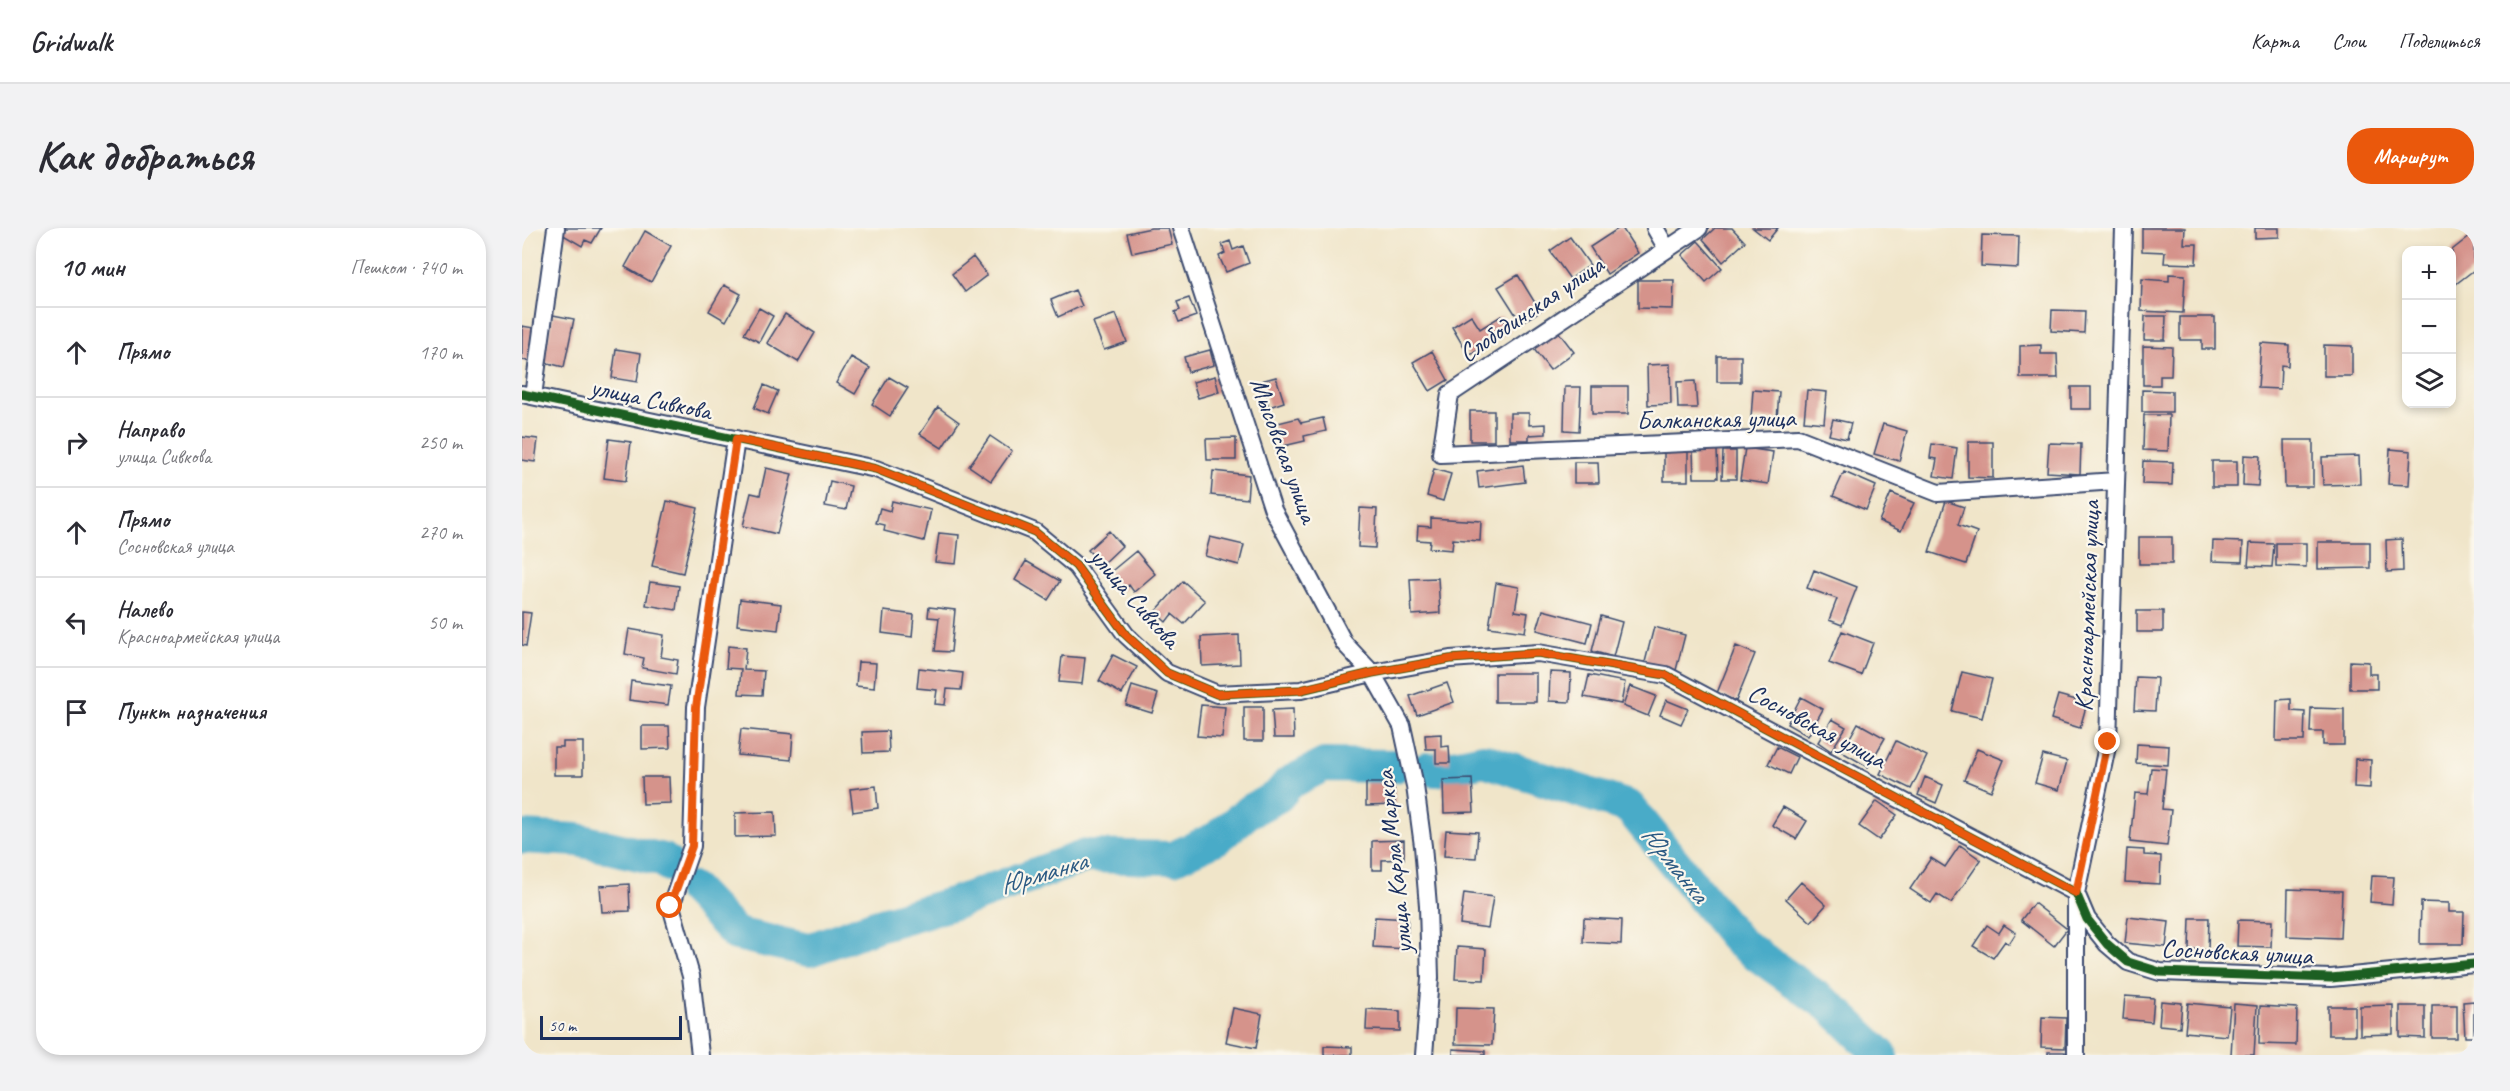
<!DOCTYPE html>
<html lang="ru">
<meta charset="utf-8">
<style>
:root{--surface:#fff;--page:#f2f2f3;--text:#2b2b33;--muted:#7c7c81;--line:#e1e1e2;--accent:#ea580c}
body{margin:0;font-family:Caveat,sans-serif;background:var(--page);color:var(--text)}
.controls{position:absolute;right:18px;top:18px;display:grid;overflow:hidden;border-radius:12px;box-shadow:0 3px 9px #0003}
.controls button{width:54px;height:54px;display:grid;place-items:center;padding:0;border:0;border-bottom:2px solid var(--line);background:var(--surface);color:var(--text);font:30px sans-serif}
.scale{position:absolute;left:18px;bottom:15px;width:142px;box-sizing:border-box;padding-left:6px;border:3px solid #1b2f5e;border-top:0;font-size:16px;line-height:21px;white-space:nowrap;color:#1b2f5e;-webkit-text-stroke:4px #fbf7ec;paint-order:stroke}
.stop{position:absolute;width:18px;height:18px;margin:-14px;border:4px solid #ea580c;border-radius:50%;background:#fff}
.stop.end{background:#ea580c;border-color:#fff;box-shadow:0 2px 6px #0008}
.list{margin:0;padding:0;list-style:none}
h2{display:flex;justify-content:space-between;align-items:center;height:78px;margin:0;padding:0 24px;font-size:26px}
h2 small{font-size:20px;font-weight:400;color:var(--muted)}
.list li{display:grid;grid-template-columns:39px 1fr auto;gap:18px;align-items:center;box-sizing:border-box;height:90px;padding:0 24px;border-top:2px solid var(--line)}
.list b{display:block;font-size:22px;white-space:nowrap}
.list p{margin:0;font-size:20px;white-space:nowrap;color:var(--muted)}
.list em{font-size:20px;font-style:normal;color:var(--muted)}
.icon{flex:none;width:33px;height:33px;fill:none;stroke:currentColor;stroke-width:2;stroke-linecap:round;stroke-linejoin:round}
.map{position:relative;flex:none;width:1952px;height:827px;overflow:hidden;border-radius:24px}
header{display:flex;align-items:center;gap:36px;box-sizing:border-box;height:84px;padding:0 30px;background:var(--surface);border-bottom:2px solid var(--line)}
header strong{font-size:28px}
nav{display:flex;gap:33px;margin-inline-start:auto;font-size:21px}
.intro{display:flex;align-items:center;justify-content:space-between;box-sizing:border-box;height:144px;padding:0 36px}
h1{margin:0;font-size:42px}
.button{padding:15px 27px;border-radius:24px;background:var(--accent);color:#fff;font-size:21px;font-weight:700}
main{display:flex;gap:36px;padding:0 36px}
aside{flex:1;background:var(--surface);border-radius:24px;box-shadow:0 3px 9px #0003}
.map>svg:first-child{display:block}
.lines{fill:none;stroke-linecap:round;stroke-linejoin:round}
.river{stroke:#48abc8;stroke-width:34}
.building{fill:#d5938b}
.street-casing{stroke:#3b4a6e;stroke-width:20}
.street{stroke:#fff;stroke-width:16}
.cycleway-casing{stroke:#fbf7ec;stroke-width:13}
.cycleway{stroke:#1b5e20;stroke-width:9}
.route{stroke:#ea580c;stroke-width:8}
.labels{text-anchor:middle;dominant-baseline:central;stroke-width:4.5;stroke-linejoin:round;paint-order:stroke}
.street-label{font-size:26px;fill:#1b2f5e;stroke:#fbf7ec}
.water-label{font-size:27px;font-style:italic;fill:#2b5a83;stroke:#fbf7ec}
</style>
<header>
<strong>Gridwalk</strong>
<nav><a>Карта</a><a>Слои</a><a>Поделиться</a></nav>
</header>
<div class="intro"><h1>Как добраться</h1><a class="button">Маршрут</a></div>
<main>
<aside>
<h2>10 мин<small>Пешком · 740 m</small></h2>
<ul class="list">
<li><svg class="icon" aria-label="ahead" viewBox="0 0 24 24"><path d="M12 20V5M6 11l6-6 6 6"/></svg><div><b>Прямо</b></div><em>170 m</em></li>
<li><svg class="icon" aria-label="right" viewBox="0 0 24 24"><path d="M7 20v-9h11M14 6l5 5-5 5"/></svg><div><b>Направо</b><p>улица Сивкова</p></div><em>250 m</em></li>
<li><svg class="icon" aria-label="ahead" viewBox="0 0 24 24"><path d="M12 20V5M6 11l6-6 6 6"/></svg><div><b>Прямо</b><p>Сосновская улица</p></div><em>270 m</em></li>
<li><svg class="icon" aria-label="left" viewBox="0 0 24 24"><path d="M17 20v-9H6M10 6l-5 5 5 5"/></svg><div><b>Налево</b><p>Красноармейская улица</p></div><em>50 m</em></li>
<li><svg class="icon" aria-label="arrive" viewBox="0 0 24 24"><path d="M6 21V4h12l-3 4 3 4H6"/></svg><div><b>Пункт назначения</b></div></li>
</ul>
</aside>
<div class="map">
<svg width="1952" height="827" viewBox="0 0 1952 827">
<rect width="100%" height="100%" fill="#fbf7ec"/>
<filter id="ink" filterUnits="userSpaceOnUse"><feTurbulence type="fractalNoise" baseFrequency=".0167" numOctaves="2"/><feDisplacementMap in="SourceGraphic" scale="12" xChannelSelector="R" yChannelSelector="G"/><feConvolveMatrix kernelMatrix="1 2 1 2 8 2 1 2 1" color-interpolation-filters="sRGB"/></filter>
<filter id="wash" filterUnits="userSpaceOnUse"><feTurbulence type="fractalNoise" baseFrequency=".008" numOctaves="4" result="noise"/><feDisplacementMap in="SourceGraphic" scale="24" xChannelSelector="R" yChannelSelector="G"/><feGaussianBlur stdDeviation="1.35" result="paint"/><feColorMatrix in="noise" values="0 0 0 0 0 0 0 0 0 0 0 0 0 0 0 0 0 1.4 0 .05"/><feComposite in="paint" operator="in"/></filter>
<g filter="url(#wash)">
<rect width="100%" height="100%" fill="#f0e5c9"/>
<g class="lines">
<path class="river" d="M 905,541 L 913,542 L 962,532 L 1107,579 L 1217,714 L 1310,780 L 1359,827
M 0,609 L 56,612 L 142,632 L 147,637
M 171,661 L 214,706 L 287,722 L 356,697 L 436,674 L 564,628 L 651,630 L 695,610 L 726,584 L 756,568 L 767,555 L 802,537 L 873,538"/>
</g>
<g id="blocks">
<path class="building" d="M 41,0 L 79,0 L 70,15 L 63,12 L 60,18 L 38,5 Z
M 629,0 L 646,0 L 650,16 L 610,25 L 605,5 Z
M 1097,0 L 1100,0 L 1116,25 L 1085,46 L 1068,19 Z
M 1193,0 L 1210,0 L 1223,14 L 1201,34 L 1181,11 Z
M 1231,0 L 1256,0 L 1246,12 Z
M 1620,0 L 1663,0 L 1662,16 L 1675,16 L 1674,36 L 1642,35 L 1643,24 L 1620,23 Z
M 1733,0 L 1757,0 L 1757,9 L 1733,10 Z
M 123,3 L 149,18 L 129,54 L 103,39 Z
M 1460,7 L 1497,8 L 1496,40 L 1459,38 Z
M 1949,7 L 1952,11 L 1952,42 L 1930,59 L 1930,22 Z
M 1048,9 L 1068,37 L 1048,51 L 1028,23 Z
M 708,13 L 711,22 L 721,18 L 727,35 L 704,44 L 697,28 L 703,25 L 700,16 Z
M 1176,13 L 1200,40 L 1184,54 L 1160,27 Z
M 451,29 L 465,47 L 443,64 L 430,46 Z
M 1647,46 L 1663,47 L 1661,85 L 1619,83 L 1620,51 L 1647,53 Z
M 996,47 L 1018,83 L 999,95 L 976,59 Z
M 1116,52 L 1152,52 L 1151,81 L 1116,80 Z
M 202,57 L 219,66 L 204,93 L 187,83 Z
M 553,62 L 560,78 L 536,89 L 529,72 Z
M 667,70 L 674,88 L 657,94 L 653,84 L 658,82 L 655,74 Z
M 237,80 L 251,88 L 237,114 L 222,106 Z
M 1530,82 L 1563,83 L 1562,105 L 1529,103 Z
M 263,86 L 293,105 L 276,134 L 245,115 Z
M 594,86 L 605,114 L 582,122 L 571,94 Z
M 31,87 L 52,91 L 42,139 L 21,134 Z
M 949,87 L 958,101 L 979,88 L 988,102 L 947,128 L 930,99 Z
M 1623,88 L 1644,88 L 1643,112 L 1622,112 Z
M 1658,89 L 1693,89 L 1693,121 L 1680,121 L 1680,112 L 1658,112 Z
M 0,98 L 12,100 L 7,133 L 0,132 Z
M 1035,102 L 1052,124 L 1028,142 L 1011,120 Z
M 1739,115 L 1767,117 L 1766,138 L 1759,137 L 1758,161 L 1736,160 Z
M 1519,117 L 1519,126 L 1535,126 L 1536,150 L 1498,150 L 1498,118 Z
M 1802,117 L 1830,118 L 1830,148 L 1802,148 Z
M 1621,118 L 1650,119 L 1649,148 L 1638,148 L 1638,157 L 1621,157 Z
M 94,121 L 119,125 L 115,154 L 90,150 Z
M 688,122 L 692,137 L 666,144 L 662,129 Z
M 910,123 L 926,152 L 908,163 L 891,134 Z
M 1195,128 L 1219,128 L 1219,154 L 1195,154 Z
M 329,129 L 348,140 L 333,166 L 314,155 Z
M 1148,136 L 1149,176 L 1126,177 L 1125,137 Z
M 693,148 L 697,164 L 676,170 L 671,154 Z
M 367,149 L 386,160 L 368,188 L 350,176 Z
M 754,149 L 762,174 L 747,179 L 739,153 Z
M 1173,153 L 1175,180 L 1156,180 L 1155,154 Z
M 242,157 L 256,163 L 246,186 L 232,180 Z
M 1070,158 L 1106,158 L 1106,186 L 1070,186 Z
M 1043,159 L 1059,159 L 1057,203 L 1042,202 Z
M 1549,159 L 1569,159 L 1569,181 L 1549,181 Z
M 1231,162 L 1257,164 L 1255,191 L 1229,190 Z
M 1285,162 L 1305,164 L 1302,195 L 1282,193 Z
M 1620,162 L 1650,163 L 1650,184 L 1620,184 Z
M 416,179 L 437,194 L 420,220 L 398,206 Z
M 948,183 L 972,183 L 972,213 L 948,213 Z
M 988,185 L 1007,185 L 1007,197 L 1024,196 L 1024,206 L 1007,207 L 1007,212 L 988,212 Z
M 1622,187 L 1647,187 L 1646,223 L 1621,222 Z
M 776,190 L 779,195 L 801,190 L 804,203 L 782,208 L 783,213 L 757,219 L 752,196 Z
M 1311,191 L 1329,195 L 1325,211 L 1307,207 Z
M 1361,196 L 1385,203 L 1377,233 L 1352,226 Z
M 468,208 L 490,223 L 469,253 L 447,238 Z
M 0,209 L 16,211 L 13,234 L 0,232 Z
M 714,210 L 714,232 L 685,232 L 684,211 Z
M 87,211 L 109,214 L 104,253 L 82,250 Z
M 1762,212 L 1791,212 L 1791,259 L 1763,259 Z
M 1446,214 L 1471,214 L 1471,250 L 1446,249 Z
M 1527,215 L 1559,216 L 1558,246 L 1525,244 Z
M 1410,216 L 1435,220 L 1431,251 L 1412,248 L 1415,231 L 1408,230 Z
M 1223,220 L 1251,224 L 1246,256 L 1218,252 Z
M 1868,221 L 1889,223 L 1887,257 L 1866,256 Z
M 1195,222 L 1196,250 L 1172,250 L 1171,223 Z
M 1201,223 L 1214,223 L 1214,251 L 1200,251 Z
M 1142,224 L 1166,224 L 1166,253 L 1142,253 Z
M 1722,227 L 1738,228 L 1736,258 L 1721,257 Z
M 1837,228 L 1838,256 L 1801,257 L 1800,229 Z
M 1621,233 L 1651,234 L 1650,257 L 1620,256 Z
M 1690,233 L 1715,233 L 1715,259 L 1690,259 Z
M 1052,234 L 1076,234 L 1077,255 L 1052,255 Z
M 1001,237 L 1003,254 L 957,260 L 955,243 Z
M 244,240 L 270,246 L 255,306 L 221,298 L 229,265 L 238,267 Z
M 912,241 L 929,246 L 921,273 L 905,268 Z
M 691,243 L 727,247 L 725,271 L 689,267 Z
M 1322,244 L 1354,258 L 1344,282 L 1311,268 Z
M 308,253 L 329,258 L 324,282 L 303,278 Z
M 1369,265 L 1392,275 L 1379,303 L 1357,293 Z
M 145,273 L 176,280 L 161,345 L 130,338 Z
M 370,273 L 409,282 L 402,313 L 362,303 L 363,297 L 354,295 L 358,280 L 368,283 Z
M 1424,273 L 1442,279 L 1436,297 L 1455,304 L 1444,336 L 1407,324 Z
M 838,280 L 855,281 L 853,320 L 836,319 Z
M 909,290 L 959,293 L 958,313 L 931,311 L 930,322 L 907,320 L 908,313 L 895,312 L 896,298 L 909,299 Z
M 587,303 L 600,318 L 580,337 L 566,322 Z
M 417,305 L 437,307 L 434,336 L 413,334 Z
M 688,309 L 722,317 L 717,337 L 683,328 Z
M 1617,309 L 1650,309 L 1650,336 L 1617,336 Z
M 1880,311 L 1881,343 L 1865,344 L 1864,312 Z
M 1691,313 L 1721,314 L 1720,334 L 1690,333 Z
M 1796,314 L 1848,314 L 1848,340 L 1796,341 Z
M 1728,315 L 1752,316 L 1750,339 L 1726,338 Z
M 1754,315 L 1784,315 L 1784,339 L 1754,338 Z
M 614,323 L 633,346 L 612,364 L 607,357 L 599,363 L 586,346 Z
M 504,333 L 538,353 L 526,372 L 493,352 Z
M 1292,342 L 1335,359 L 1320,397 L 1307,392 L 1315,371 L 1285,360 Z
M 916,350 L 918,385 L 890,387 L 888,351 Z
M 661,353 L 683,373 L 662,396 L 650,386 L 644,394 L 633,384 Z
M 128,354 L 157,358 L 154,382 L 124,377 Z
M 974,355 L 997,359 L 993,383 L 1006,385 L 1003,404 L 967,399 Z
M 218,371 L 259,376 L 256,402 L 215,397 Z
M 407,379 L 433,382 L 429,424 L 413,423 L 417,390 L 406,389 Z
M 1021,382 L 1070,395 L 1065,415 L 1015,402 Z
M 362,383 L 392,387 L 390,409 L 360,405 Z
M 1615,383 L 1641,383 L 1641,404 L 1615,404 Z
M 0,384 L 9,385 L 4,418 L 0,417 Z
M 1079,388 L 1100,394 L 1091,429 L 1070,423 Z
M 1132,399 L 1163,407 L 1153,446 L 1122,438 Z
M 107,401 L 142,407 L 139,429 L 156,432 L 154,446 L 120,440 L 122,430 L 103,426 Z
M 1320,403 L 1351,415 L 1339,447 L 1307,435 Z
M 717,407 L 718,436 L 680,438 L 679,409 Z
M 206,418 L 224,420 L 222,442 L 242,443 L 240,467 L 217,466 L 219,441 L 204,440 Z
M 1214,418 L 1233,426 L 1214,473 L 1195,465 Z
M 591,427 L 615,439 L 600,466 L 577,453 Z
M 540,428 L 563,430 L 560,456 L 537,454 Z
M 1828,433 L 1847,434 L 1847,446 L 1855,446 L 1855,461 L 1828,461 Z
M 336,434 L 354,435 L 352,460 L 334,458 Z
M 397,440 L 441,445 L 439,462 L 425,461 L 423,477 L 413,476 L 415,462 L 395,460 Z
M 1028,444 L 1049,445 L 1048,474 L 1027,473 Z
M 1440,444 L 1470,451 L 1460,490 L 1430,483 Z
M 973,445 L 1014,445 L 1014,474 L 973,474 Z
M 1067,447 L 1103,454 L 1099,476 L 1062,469 Z
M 1614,449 L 1635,450 L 1633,483 L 1612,482 Z
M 109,453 L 149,458 L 146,477 L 107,472 Z
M 925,455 L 932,474 L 895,487 L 888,468 Z
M 610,458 L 636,466 L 630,485 L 604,477 Z
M 1108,458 L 1134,468 L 1126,488 L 1101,478 Z
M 1536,467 L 1565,475 L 1558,500 L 1529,491 Z
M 1279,469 L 1301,481 L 1286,508 L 1265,496 Z
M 1769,471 L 1769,483 L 1783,484 L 1782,513 L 1754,513 L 1755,472 Z
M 1144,472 L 1166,481 L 1159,496 L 1138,487 Z
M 679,477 L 703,479 L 700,510 L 675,508 Z
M 722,479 L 741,479 L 741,513 L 722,513 Z
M 1789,480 L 1822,481 L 1822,517 L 1801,517 L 1801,504 L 1788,504 Z
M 771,481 L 772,510 L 752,510 L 750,482 Z
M 1310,491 L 1324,499 L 1309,523 L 1296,514 Z
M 1336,495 L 1363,510 L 1346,539 L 1320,524 Z
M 120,498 L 147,498 L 148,520 L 120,521 Z
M 219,501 L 271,506 L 269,532 L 216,527 Z
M 366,503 L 367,524 L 341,525 L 340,504 Z
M 919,506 L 919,519 L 927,518 L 928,535 L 914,535 L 914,521 L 904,521 L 903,507 Z
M 1374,513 L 1405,528 L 1389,561 L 1358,546 Z
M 41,514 L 61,514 L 61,547 L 32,547 L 32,519 L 41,519 Z
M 1615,516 L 1647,518 L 1646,537 L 1614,535 Z
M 1255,519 L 1275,529 L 1267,546 L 1246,536 Z
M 1455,521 L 1482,532 L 1469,563 L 1442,552 Z
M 1521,527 L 1545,533 L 1537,562 L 1513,555 Z
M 1833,531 L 1849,532 L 1848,560 L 1832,559 Z
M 1629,540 L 1644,541 L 1640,581 L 1649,582 L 1645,618 L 1608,614 L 1613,565 L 1626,566 Z
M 120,549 L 147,549 L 148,575 L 121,576 Z
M 1403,549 L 1421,557 L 1414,575 L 1396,567 Z
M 950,551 L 952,584 L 922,585 L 921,552 Z
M 844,555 L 872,555 L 873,577 L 844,578 Z
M 354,558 L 356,580 L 331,584 L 328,561 Z
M 1355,573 L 1375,587 L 1357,612 L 1337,598 Z
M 1261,579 L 1285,593 L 1274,611 L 1250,597 Z
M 253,584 L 254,608 L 213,609 L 213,585 Z
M 924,602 L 956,604 L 954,630 L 922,628 Z
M 882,612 L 882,631 L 860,632 L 860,642 L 850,642 L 850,613 Z
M 1438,617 L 1459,632 L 1429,675 L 1415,666 L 1409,675 L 1388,661 L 1409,630 L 1423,639 Z
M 1605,621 L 1622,622 L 1622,627 L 1639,628 L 1638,656 L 1603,654 Z
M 1850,648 L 1872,649 L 1870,676 L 1848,674 Z
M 1279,654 L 1304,677 L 1289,694 L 1264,671 Z
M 107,656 L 108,683 L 80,684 L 78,658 Z
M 1766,661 L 1820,663 L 1818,710 L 1765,708 Z
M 942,665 L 971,669 L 966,700 L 938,696 Z
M 1899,674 L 1927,675 L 1927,684 L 1942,684 L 1941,716 L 1898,716 Z
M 1512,675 L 1545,701 L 1532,718 L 1499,692 Z
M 853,689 L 886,691 L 885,721 L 851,719 Z
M 1606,689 L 1647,694 L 1644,719 L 1603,715 Z
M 1062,690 L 1100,692 L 1099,716 L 1061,714 Z
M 1668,690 L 1687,690 L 1686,722 L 1667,721 Z
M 1716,692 L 1750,693 L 1749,719 L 1715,718 Z
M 1465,697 L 1477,705 L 1482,697 L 1494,705 L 1487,716 L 1483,713 L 1471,730 L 1451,718 Z
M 935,719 L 964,721 L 962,752 L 933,751 Z
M 1603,768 L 1632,770 L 1630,794 L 1601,791 Z
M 1639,773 L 1660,775 L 1658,799 L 1637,797 Z
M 1952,773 L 1952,809 L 1943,809 L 1941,774 Z
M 1666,775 L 1708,779 L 1705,808 L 1663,804 Z
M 1712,776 L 1735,778 L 1732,827 L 1709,827 Z
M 1871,777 L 1871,806 L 1838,807 L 1838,778 Z
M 1910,777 L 1935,777 L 1935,810 L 1910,810 Z
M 1738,778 L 1775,780 L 1774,817 L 1737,816 Z
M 1806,778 L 1833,778 L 1833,807 L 1806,807 Z
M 1878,778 L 1903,778 L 1903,810 L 1878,809 Z
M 711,780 L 740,786 L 734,820 L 704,814 Z
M 934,780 L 972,781 L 970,817 L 933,816 Z
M 845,781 L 878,783 L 878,803 L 844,802 Z
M 1520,789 L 1544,790 L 1543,820 L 1519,819 Z
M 802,818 L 830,819 L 830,827 L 802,827 Z
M 931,821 L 963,823 L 963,827 L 931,827 Z
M 1526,824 L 1543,824 L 1543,827 L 1526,827 Z"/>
</g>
</g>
<g filter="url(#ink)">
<use href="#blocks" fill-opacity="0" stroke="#3b4a6e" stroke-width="1.5"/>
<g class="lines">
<defs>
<path id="street" d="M 659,0 L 751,282 L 822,415 L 850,445 L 880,498 L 893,558 L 901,618 L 906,678 L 908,750 L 902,827
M 1133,0 L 1145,21
M 1177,0 L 928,166 L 919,226 L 1276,210 L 1416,265 L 1594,253
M 0,166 L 354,241 L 513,304 L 554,338 L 604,407 L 645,445 L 695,466 L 779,462 L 850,445 L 928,431 L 1016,425 L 1144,447 L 1554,665 L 1565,691 L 1585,716 L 1606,734 L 1638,744 L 1809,750 L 1952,736
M 11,168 L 34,0
M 178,827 L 169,748 L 149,678 L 170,618 L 174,479 L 214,211
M 1554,827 L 1554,665 L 1586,514 L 1602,0"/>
</defs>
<use href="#street" class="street-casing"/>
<use href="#street" class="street"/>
<defs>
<path id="cycleway" d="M 0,166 L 354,241 L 513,304 L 554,338 L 604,407 L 645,445 L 695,466 L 779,462 L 850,445 L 928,431 L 1016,425 L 1144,447 L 1554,665 L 1565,691 L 1585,716 L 1606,734 L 1638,744 L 1809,750 L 1952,736"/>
</defs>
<use href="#cycleway" class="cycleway-casing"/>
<use href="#cycleway" class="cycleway"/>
</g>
</g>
<g class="lines" filter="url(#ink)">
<path class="route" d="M 148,678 L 170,618 L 174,479 L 214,211 L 354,241 L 513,304 L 554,338 L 604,407 L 645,445 L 695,466 L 778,462 L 850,445 L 928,431 L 1016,425 L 1144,447 L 1554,665 L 1586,514"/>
</g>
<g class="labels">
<g class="street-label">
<text transform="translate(1009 81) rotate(-34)">Слободинская улица</text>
<text transform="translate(129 171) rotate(12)">улица Сивкова</text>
<text transform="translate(1194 191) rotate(-1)">Балканская улица</text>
<text transform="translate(762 222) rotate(70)">Мысовская улица</text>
<text transform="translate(613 370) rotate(49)">улица Сивкова</text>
<text transform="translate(1565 378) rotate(-88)">Красноармейская улица</text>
<text transform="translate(1295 498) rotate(28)">Сосновская улица</text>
<text transform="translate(872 634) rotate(-96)">улица Карла Маркса</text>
<text transform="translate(1715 724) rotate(3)">Сосновская улица</text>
</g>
<g class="water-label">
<text transform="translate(1153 636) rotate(51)">Юрманка</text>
<text transform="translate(521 645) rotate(-17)">Юрманка</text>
</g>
</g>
</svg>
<div class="controls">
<button>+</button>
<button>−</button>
<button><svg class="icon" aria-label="layers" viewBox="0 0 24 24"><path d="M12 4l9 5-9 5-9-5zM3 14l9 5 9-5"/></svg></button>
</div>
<div class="scale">50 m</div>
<div class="stop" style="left:148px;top:678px"></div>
<div class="stop end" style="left:1586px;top:514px"></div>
</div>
</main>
